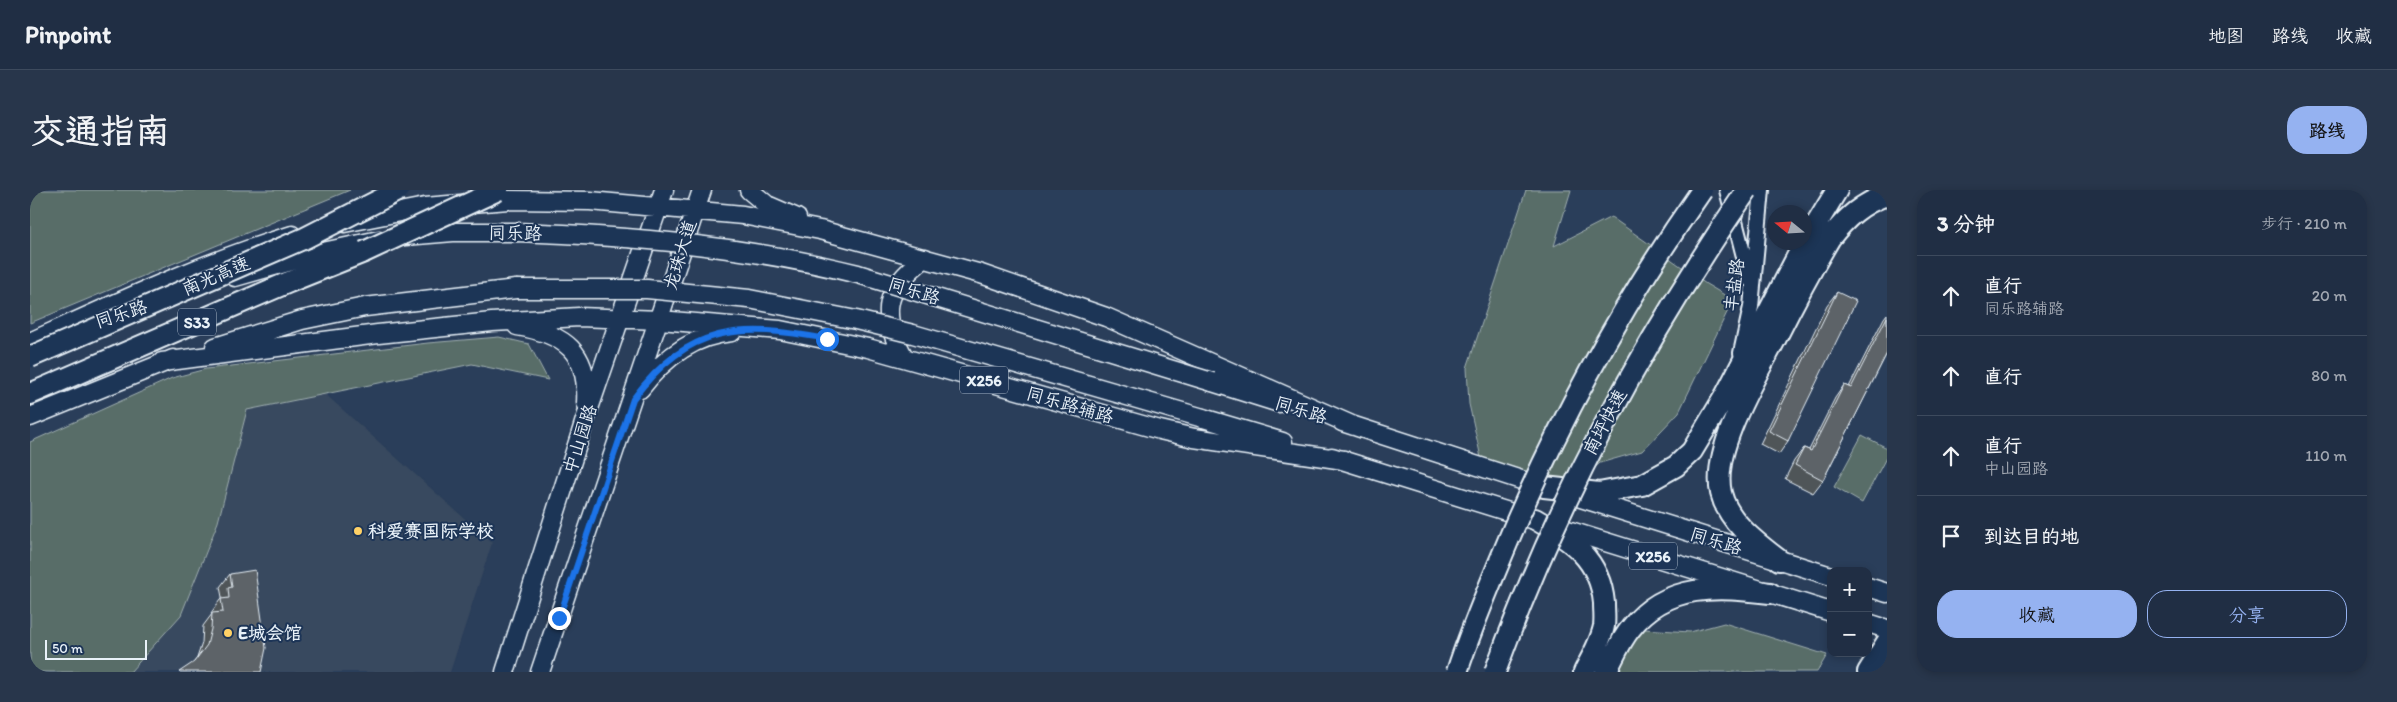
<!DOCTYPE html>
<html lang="zh">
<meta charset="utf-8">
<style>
:root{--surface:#202e44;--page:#28364b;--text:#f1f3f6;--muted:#a2a8b2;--line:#3d4a5d;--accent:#95b2f1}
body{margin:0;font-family:Itim,"LXGW WenKai TC",sans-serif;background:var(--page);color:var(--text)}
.controls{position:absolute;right:15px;bottom:15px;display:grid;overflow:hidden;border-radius:10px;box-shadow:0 2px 8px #0003}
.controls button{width:45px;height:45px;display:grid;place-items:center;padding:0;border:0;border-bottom:1px solid var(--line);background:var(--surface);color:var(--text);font:25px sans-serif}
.compass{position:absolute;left:1737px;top:15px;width:45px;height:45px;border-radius:50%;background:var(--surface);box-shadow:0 2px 8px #0003;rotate:288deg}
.scale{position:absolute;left:15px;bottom:12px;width:102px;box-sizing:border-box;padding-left:5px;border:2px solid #e8f1f8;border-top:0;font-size:14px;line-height:18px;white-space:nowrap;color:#e8f1f8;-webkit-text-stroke:4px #1d3557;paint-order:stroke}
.stop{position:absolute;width:15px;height:15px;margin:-11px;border:4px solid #1a73e8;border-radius:50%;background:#fff}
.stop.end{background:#1a73e8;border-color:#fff;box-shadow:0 1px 5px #0008}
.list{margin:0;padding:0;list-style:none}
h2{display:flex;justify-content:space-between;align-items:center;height:65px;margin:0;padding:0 20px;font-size:21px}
h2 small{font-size:16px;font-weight:400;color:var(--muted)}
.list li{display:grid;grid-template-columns:32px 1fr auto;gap:15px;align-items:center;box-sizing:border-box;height:80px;padding:0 20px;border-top:1px solid var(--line)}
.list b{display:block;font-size:19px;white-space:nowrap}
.list p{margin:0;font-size:16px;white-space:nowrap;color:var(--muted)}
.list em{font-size:16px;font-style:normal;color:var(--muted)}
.actions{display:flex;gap:10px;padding:15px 20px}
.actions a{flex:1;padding:11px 0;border:1px solid var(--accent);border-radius:20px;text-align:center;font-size:18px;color:var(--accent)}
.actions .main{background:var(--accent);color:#111}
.icon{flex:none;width:28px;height:28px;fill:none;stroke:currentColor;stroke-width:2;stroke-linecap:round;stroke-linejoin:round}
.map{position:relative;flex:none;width:1857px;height:482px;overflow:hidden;border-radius:20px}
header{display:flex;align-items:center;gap:30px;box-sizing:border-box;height:70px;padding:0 25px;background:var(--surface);border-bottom:1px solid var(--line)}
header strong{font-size:24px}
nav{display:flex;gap:28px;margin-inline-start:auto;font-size:18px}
.intro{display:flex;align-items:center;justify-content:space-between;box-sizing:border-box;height:120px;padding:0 30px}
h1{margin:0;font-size:35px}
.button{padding:12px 22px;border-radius:20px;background:var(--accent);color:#111;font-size:18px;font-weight:700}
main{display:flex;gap:30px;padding:0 30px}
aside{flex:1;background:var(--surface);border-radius:20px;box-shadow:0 2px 8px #0003}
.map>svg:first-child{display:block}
.built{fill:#39495e}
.green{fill:#586d68;stroke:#a0afb0}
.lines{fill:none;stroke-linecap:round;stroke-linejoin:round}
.minor-casing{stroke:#e8f1f8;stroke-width:18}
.major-casing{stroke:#e8f1f8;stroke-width:21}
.highway-casing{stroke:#e8f1f8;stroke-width:24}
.minor{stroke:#1d3557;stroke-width:14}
.major{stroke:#1d3557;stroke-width:18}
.highway{stroke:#1d3557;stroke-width:20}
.major-bridge-casing{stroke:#e8f1f8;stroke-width:21;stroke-linecap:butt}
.highway-bridge-casing{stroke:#e8f1f8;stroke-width:24;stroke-linecap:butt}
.major-bridge{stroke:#1d3557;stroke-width:18}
.highway-bridge{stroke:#1d3557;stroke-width:20}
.wall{fill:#505559;stroke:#e8f1f8}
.building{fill:#5d6368;stroke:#e8f1f8}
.route{stroke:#1a73e8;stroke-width:6}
.poi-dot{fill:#ffd166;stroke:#1d3557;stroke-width:2}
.labels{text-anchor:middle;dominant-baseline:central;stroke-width:4;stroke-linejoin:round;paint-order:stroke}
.shield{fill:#1d3557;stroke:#abb9c8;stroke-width:1}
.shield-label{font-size:16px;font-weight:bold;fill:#e8f1f8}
.street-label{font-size:18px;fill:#e8f1f8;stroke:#1d3557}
.poi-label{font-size:18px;font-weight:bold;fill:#e8f1f8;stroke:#1d3557;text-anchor:start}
</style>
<header>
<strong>Pinpoint</strong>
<nav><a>地图</a><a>路线</a><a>收藏</a></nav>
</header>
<div class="intro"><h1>交通指南</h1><a class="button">路线</a></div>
<main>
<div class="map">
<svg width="1857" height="482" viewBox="0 0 1857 482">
<rect width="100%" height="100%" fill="#2a3e5a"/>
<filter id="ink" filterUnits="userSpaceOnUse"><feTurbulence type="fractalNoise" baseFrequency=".02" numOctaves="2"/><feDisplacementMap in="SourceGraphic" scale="10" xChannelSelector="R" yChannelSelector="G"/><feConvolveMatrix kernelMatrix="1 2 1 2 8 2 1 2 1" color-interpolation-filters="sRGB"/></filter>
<g filter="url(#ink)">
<path class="built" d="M 295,204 L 462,353 L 420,482 L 100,482 L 151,425 L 188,332 L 217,220 Z"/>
<path class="green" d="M 0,0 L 320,0 L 0,133 Z
M 1496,0 L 1541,0 L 1524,56 L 1581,27 L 1676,94 L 1703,110 L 1649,222 L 1612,261 L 1570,273 L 1543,297 L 1452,272 L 1439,214 L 1437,178 Z
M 469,147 L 499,154 L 518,190 L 442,174 L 217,220 L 188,332 L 151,425 L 100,482 L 0,482 L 0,252 L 142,188 L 176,179 L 398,153 Z
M 1832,245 L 1857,258 L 1857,266 L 1832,313 L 1804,297 Z
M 1694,433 L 1797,465 L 1787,482 L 1586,482 L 1599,457 L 1614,439 L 1660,442 Z"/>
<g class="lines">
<defs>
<path id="minor" d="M 1697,0 L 1720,90
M 1711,163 L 1721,117 L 1732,0"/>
<path id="major" d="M 719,0 L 737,15 L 767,28
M 314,33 L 395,17 L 478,10 L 560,11 L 713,25 L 790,40 L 951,84 L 1076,127 L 1324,236
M 375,46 L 423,42 L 487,42
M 205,87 L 293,62 L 349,50
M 487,136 C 535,144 559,162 556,213
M 0,152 C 86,113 171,73 262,45
M 185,157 L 272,130 L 335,117 L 486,99
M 874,167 C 849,123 854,99 895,68
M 132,172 L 348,144 L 462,132 L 549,127 L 630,130 L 750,140 L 838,158 L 1130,240 L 1164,248 L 1314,270
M 1182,192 L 1249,213
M 610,199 C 633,169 664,145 702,142
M 0,227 L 143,169
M 1173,228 L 1253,252
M 1312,232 L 1516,298
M 1302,267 L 1801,422
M 1541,305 L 1801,386
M 1838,397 L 1857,403
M 1838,433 L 1857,439
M 475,482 L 555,230 L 634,0
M 510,482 L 672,0"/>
<path id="highway" d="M 0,204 L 259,92 L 334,62
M 1514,297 L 1569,303 L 1612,295 L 1646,276 L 1662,261 L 1695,206 L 1768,65 L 1807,0
M 1505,329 C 1541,350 1570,369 1574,413 C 1574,421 1575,429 1574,436 C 1571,452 1561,468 1554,482
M 1749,370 C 1727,353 1698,332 1691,303 C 1681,259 1726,187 1746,148 C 1763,114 1781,80 1800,48 C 1816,28 1832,13 1857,5
M 1576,482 C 1584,467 1590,451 1601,438 C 1637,392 1689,397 1740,403
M 1838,482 L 1857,452"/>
</defs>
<use href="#minor" class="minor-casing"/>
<use href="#major" class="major-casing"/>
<use href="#highway" class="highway-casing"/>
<use href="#minor" class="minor"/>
<use href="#major" class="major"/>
<use href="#highway" class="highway"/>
<defs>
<path id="major-bridge" d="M 487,42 C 602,46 716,56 828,84 L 1182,192
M 486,99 L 617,99 L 719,109 L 826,130 L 883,144 L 1173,228"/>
<path id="highway-bridge" d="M 334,62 L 468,0
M 0,167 L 275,48 L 369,0
M 1427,482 C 1442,435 1462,390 1481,344 C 1533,223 1596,108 1672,0
M 1465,482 C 1529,307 1612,153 1717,0"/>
</defs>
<use href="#major-bridge" class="major-bridge-casing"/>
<use href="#highway-bridge" class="highway-bridge-casing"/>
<use href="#major-bridge" class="major-bridge"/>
<use href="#highway-bridge" class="highway-bridge"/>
</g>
<path class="wall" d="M 1807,102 L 1758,251 L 1749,264 L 1730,254 L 1797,115 Z
M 1857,124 L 1857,163 L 1793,290 L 1783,303 L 1755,289 L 1764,271 L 1774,258 L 1779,260 L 1805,208 L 1814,195 L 1819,197 L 1854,128 Z
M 200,384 L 236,458 L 164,472 L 167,468 L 172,453 L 173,436 L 182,424 L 181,423 L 192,407 L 190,397 Z"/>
<path class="building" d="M 1807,102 L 1826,111 L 1758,251 L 1739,241 Z
M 1857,127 L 1857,163 L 1793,290 L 1765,275 L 1774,258 L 1781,261 L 1814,195 L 1821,198 Z
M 225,380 L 236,458 L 231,482 L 149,482 L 164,472 L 177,455 L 181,439 L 182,423 L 193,422 L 191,409 L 199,408 L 198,398 L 202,397 L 200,384 Z"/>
</g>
<g class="lines" filter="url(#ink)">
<path class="route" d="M 529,428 L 603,209 C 659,134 710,133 797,149"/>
</g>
<g class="poi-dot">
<circle cx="328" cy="341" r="5"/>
<circle cx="198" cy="443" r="5"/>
</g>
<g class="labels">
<g class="shield">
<rect x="148" y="118.5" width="38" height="27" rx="4"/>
<rect x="930" y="176.5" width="48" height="27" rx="4"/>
<rect x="1599" y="352.5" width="48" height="27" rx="4"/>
</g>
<g class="shield-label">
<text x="167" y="132">S33</text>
<text x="954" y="190">X256</text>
<text x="1623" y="366">X256</text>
</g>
<g class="street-label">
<text transform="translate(485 43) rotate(1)">同乐路</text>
<text transform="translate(650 65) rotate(-73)">龙珠大道</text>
<text transform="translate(186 86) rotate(-23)">南光高速</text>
<text transform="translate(1704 95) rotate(-82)">丰盐路</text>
<text transform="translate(884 101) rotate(17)">同乐路</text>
<text transform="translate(91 124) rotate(-18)">同乐路</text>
<text transform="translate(1040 215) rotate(16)">同乐路辅路</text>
<text transform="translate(1271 220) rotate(17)">同乐路</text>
<text transform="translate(1575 232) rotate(-62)">南坪快速</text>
<text transform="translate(550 249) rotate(-72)">中山园路</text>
<text transform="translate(1686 351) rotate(17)">同乐路</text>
</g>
<g class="poi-label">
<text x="338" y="341">科爱赛国际学校</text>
<text x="208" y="443">E城会馆</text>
</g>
</g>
</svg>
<div class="controls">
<button>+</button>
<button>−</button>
</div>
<svg class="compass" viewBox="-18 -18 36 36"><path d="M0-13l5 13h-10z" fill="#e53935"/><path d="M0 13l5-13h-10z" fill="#a2a8b2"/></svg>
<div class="scale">50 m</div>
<div class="stop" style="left:797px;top:149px"></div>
<div class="stop end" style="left:529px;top:428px"></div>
</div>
<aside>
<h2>3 分钟<small>步行 · 210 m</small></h2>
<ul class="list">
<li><svg class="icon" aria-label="ahead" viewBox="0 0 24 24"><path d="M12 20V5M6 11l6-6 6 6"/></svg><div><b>直行</b><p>同乐路辅路</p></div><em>20 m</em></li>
<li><svg class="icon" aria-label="ahead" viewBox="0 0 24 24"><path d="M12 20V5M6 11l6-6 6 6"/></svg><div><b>直行</b></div><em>80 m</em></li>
<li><svg class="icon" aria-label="ahead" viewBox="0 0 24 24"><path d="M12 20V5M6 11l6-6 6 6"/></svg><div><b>直行</b><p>中山园路</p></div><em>110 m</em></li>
<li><svg class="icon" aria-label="arrive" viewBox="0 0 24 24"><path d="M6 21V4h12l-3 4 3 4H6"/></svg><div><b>到达目的地</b></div></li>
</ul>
<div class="actions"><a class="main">收藏</a><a>分享</a></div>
</aside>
</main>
